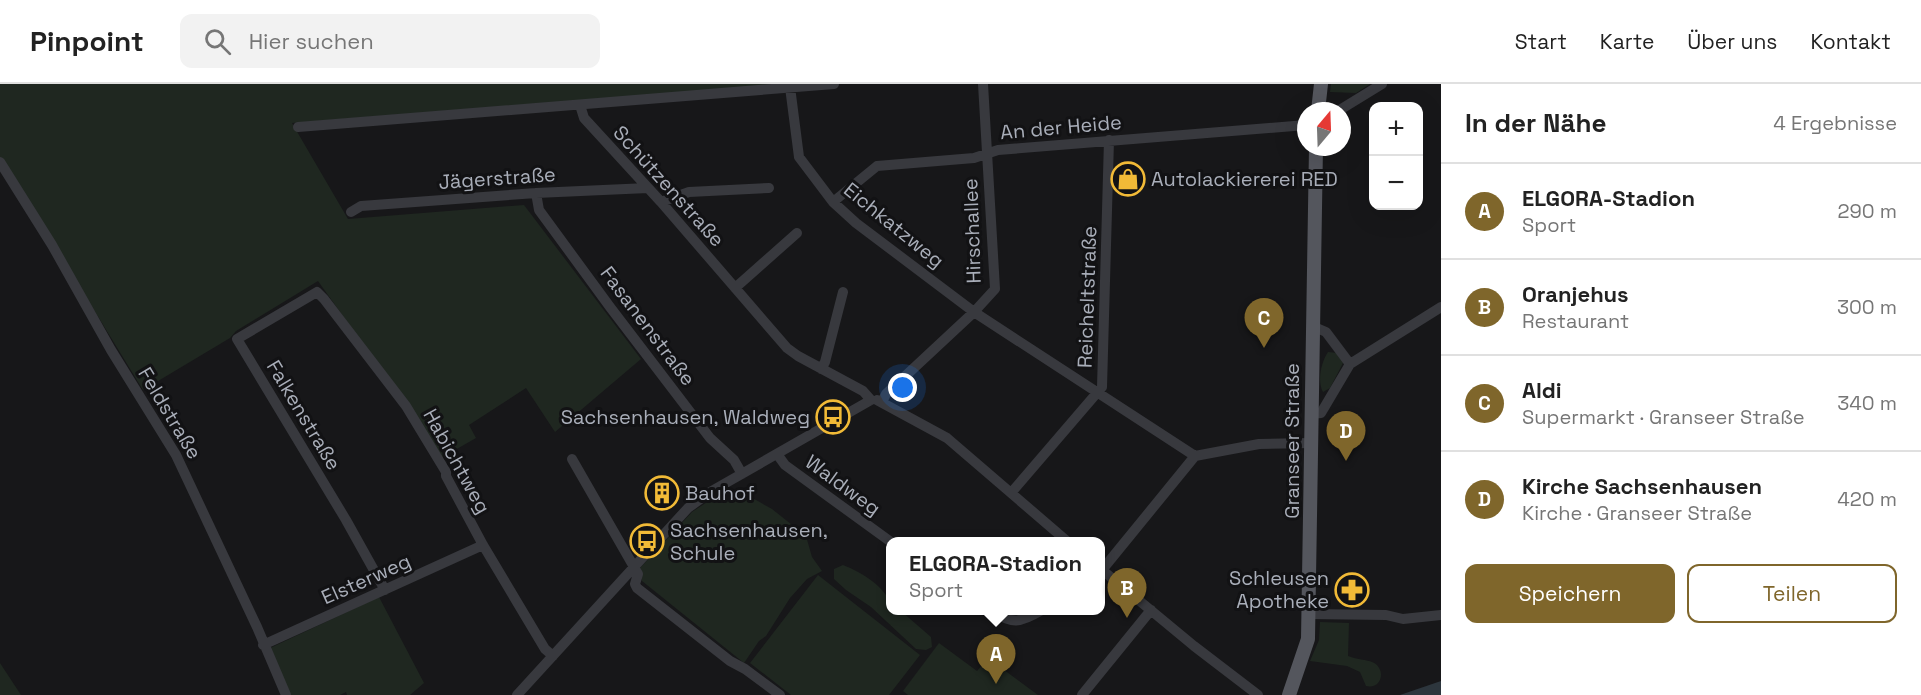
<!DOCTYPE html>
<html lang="de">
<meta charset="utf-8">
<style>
:root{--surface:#fff;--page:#f2f2f2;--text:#222;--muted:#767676;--line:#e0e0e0;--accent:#7f662b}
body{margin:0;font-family:"Space Grotesk",sans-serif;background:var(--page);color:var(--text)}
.controls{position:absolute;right:18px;top:18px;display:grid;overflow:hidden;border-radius:12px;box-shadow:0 6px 24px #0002}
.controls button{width:54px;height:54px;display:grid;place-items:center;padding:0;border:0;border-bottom:2px solid var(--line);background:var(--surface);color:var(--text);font:30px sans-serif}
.compass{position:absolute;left:1297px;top:18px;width:54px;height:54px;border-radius:50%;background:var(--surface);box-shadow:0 6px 24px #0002;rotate:19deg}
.you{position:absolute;left:903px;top:304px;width:21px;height:21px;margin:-15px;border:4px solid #fff;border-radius:50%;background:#1a73e8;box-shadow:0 0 0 9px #1a73e833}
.badge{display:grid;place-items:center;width:39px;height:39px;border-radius:50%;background:var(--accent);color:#fff;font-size:20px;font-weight:700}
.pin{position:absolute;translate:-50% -50px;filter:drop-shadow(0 2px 3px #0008)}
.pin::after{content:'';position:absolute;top:32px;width:21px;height:18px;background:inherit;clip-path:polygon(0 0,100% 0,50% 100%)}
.popup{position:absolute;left:886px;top:453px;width:219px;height:78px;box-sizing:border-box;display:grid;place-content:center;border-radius:12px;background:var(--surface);filter:drop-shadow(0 2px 4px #0005);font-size:20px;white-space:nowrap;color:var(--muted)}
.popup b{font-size:22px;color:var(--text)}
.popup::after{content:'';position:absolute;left:50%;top:100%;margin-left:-12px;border:12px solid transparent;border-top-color:var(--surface)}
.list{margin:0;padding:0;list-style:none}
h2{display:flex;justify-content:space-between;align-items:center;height:78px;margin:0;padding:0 24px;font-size:26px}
h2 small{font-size:20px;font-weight:400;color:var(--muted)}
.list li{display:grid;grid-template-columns:39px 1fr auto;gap:18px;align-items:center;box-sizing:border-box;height:96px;padding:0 24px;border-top:2px solid var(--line)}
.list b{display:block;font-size:22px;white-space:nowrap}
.list p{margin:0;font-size:20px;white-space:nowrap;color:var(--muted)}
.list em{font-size:20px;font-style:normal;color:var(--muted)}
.actions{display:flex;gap:12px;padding:18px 24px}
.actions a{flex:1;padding:14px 0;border:2px solid var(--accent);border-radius:12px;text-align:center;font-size:21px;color:var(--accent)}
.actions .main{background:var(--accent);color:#fff}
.icon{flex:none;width:33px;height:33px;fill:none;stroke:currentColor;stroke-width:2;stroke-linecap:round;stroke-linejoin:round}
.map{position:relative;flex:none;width:1441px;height:611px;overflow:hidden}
header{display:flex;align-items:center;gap:36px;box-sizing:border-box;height:84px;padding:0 30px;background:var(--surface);border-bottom:2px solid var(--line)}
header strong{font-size:28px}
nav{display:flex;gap:33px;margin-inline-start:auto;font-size:21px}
.search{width:420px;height:54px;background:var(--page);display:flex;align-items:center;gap:15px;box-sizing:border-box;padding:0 21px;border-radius:12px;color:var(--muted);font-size:22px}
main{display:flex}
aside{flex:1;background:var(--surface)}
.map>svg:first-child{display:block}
.green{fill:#1f2720}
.water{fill:#2d363d}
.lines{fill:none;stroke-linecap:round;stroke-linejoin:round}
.minor{stroke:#38393e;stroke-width:10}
.major{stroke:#54565d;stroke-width:14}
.labels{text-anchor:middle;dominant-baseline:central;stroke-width:6;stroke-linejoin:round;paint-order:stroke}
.street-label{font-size:20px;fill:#a9aeb9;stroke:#121214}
.poi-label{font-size:20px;fill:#a9aeb9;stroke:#121214;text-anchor:start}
</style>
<header>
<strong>Pinpoint</strong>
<div class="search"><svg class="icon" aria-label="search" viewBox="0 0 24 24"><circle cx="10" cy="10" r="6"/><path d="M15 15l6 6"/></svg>Hier suchen</div>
<nav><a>Start</a><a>Karte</a><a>Über uns</a><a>Kontakt</a></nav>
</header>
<main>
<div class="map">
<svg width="1441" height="611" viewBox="0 0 1441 611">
<rect width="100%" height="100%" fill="#171719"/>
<path class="green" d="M 0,0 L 787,0 L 292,39 L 348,135 L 524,121 L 641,275 L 555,348 L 526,304 L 469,341 L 476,354 L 441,374 L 407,322 L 318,197 L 236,247 L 230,254 L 143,306 L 12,92 L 0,84 Z
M 1331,0 L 1370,0 L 1356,9 L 1330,8 Z
M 1328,268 L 1338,269 L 1344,277 L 1330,304 L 1323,308 C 1317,298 1321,278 1328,268 Z
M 727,405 L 740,407 L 772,425 L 806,452 L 812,473 L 822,487 L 807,495 L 790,514 L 766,552 L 759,557 L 744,579 L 642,497 L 640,484 L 692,428 Z
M 843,481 C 861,488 891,505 891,526 L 901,527 L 931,553 L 932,563 L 926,566 L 916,565 L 871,523 L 846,506 L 834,495 L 834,485 Z
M 818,491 L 920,571 L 889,611 L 791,611 L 750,579 Z
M 379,513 L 424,599 L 410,611 L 347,611 L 346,608 L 340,611 L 290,611 L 268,565 Z
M 1320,538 L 1349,539 L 1348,572 C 1355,575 1368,576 1372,578 C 1387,584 1382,606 1366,602 L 1360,588 L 1347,582 L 1310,577 L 1319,556 Z
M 939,559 L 977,587 L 988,574 L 1038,611 L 908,611 L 903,607 Z
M 0,579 L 21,611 L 0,611 Z"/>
<path class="water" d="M 1441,597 L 1441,611 L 1400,611 Z"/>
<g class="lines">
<path class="minor" d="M 790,3 L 799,73 L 833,118 L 856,139 L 974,228 L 1195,372 L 1259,360 L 1311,359
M 580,21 L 584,34 L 661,118 L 787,264 L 798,272 L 863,307 L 871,316
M 1338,27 L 1382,0
M 298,43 L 834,0
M 0,78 L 52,161 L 111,266 L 176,371 L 257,543 L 286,611
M 536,109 L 539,126 L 610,223 L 710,354 L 734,376 L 742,390
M 661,118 L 689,108 L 769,104
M 833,118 L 877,82 L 974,74 L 998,66 L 1306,41
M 351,128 L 361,122 L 536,109 L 648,104
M 735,204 L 797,149
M 1312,242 L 1326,248 L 1350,280
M 821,285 L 825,278 L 843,208
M 877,316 L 947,354 L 1068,458
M 882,318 L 886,310 L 974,228 L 995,205 L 983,0
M 1311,330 L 1321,329 L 1350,280 L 1441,223
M 777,370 L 785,381 L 891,458
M 572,375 L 638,490 L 635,500 L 637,504 L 730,577 L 745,585 L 780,611
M 1011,409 L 1102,303 L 1109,56
M 1101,485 L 1194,562 L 1258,611
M 1102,486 L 1195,372
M 385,506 L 346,436 L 237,255 L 317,208 L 324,215 L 406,322 L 446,388 L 446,392 L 483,461 L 545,565 L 553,572
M 991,526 C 1012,541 1020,539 1042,526
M 1309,530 L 1386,531 L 1403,535 L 1441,531
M 263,561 L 483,461
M 517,611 L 688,424 L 710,408 L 871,316
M 1082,611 L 1151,526"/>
<path class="major" d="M 1318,27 L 1321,0
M 1289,611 L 1308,555 L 1316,63"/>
</g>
<defs>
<symbol id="shop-ring" viewBox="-11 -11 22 22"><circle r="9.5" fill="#121214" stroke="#f1ba37" stroke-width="1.5"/><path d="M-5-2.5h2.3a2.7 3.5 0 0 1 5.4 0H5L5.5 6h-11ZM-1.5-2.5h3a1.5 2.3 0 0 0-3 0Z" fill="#f1ba37"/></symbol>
<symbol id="bus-ring" viewBox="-11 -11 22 22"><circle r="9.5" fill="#121214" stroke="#f1ba37" stroke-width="1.5"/><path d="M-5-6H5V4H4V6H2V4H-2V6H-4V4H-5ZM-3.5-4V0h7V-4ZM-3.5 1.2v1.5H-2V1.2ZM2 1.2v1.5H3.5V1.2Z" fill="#f1ba37"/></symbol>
<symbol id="building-ring" viewBox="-11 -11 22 22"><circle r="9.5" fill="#121214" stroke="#f1ba37" stroke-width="1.5"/><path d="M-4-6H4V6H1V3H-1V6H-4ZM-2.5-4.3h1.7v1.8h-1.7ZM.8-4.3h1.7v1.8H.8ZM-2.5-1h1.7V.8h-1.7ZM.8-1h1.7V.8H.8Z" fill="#f1ba37"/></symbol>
<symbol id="pharmacy-ring" viewBox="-11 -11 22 22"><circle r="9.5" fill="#121214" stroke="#f1ba37" stroke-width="1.5"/><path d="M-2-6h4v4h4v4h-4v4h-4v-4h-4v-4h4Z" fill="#f1ba37"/></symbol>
</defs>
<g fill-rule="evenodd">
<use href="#shop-ring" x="1109" y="76" width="38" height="38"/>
<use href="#bus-ring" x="814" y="314" width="38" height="38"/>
<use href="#building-ring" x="643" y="390" width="38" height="38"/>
<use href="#bus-ring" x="628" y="438" width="38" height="38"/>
<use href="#pharmacy-ring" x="1333" y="487" width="38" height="38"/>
</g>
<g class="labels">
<g class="street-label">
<text transform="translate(1061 43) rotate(-5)">An der Heide</text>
<text transform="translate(497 94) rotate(-4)">Jägerstraße</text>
<text transform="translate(669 102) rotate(48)">Schützenstraße</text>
<text transform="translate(894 141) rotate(39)">Eichkatzweg</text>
<text transform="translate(972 147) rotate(-92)">Hirschallee</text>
<text transform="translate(1087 213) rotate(-88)">Reicheltstraße</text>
<text transform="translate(648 242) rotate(53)">Fasanenstraße</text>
<text transform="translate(170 329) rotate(59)">Feldstraße</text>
<text transform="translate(304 331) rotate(59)">Falkenstraße</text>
<text transform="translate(1292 357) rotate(-90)">Granseer Straße</text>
<text transform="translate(457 377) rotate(61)">Habichtweg</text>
<text transform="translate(843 401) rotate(36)">Waldweg</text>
<text transform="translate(366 495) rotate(-24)">Elsterweg</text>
</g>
<g class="poi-label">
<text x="1151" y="95">Autolackiererei RED</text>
<text x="810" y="333" text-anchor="end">Sachsenhausen, Waldweg</text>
<text x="685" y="409">Bauhof</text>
<text x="670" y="446">Sachsenhausen,<tspan x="670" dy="23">Schule</tspan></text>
<text x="1329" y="494" text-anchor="end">Schleusen<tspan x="1329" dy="23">Apotheke</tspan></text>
</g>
</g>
</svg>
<div class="controls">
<button>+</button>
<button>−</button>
</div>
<svg class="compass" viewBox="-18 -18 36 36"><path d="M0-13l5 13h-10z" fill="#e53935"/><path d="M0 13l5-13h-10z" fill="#767676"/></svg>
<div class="you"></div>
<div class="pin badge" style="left:996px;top:600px">A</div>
<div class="popup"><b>ELGORA-Stadion</b>Sport</div>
<div class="pin badge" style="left:1127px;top:534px">B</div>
<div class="pin badge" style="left:1264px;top:264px">C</div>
<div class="pin badge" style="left:1346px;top:377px">D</div>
</div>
<aside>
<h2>In der Nähe<small>4 Ergebnisse</small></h2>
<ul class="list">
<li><span class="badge">A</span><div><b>ELGORA-Stadion</b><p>Sport</p></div><em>290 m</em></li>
<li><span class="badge">B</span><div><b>Oranjehus</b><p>Restaurant</p></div><em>300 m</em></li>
<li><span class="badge">C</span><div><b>Aldi</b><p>Supermarkt · Granseer Straße</p></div><em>340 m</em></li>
<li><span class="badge">D</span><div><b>Kirche Sachsenhausen</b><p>Kirche · Granseer Straße</p></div><em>420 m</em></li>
</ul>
<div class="actions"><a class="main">Speichern</a><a>Teilen</a></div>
</aside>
</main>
